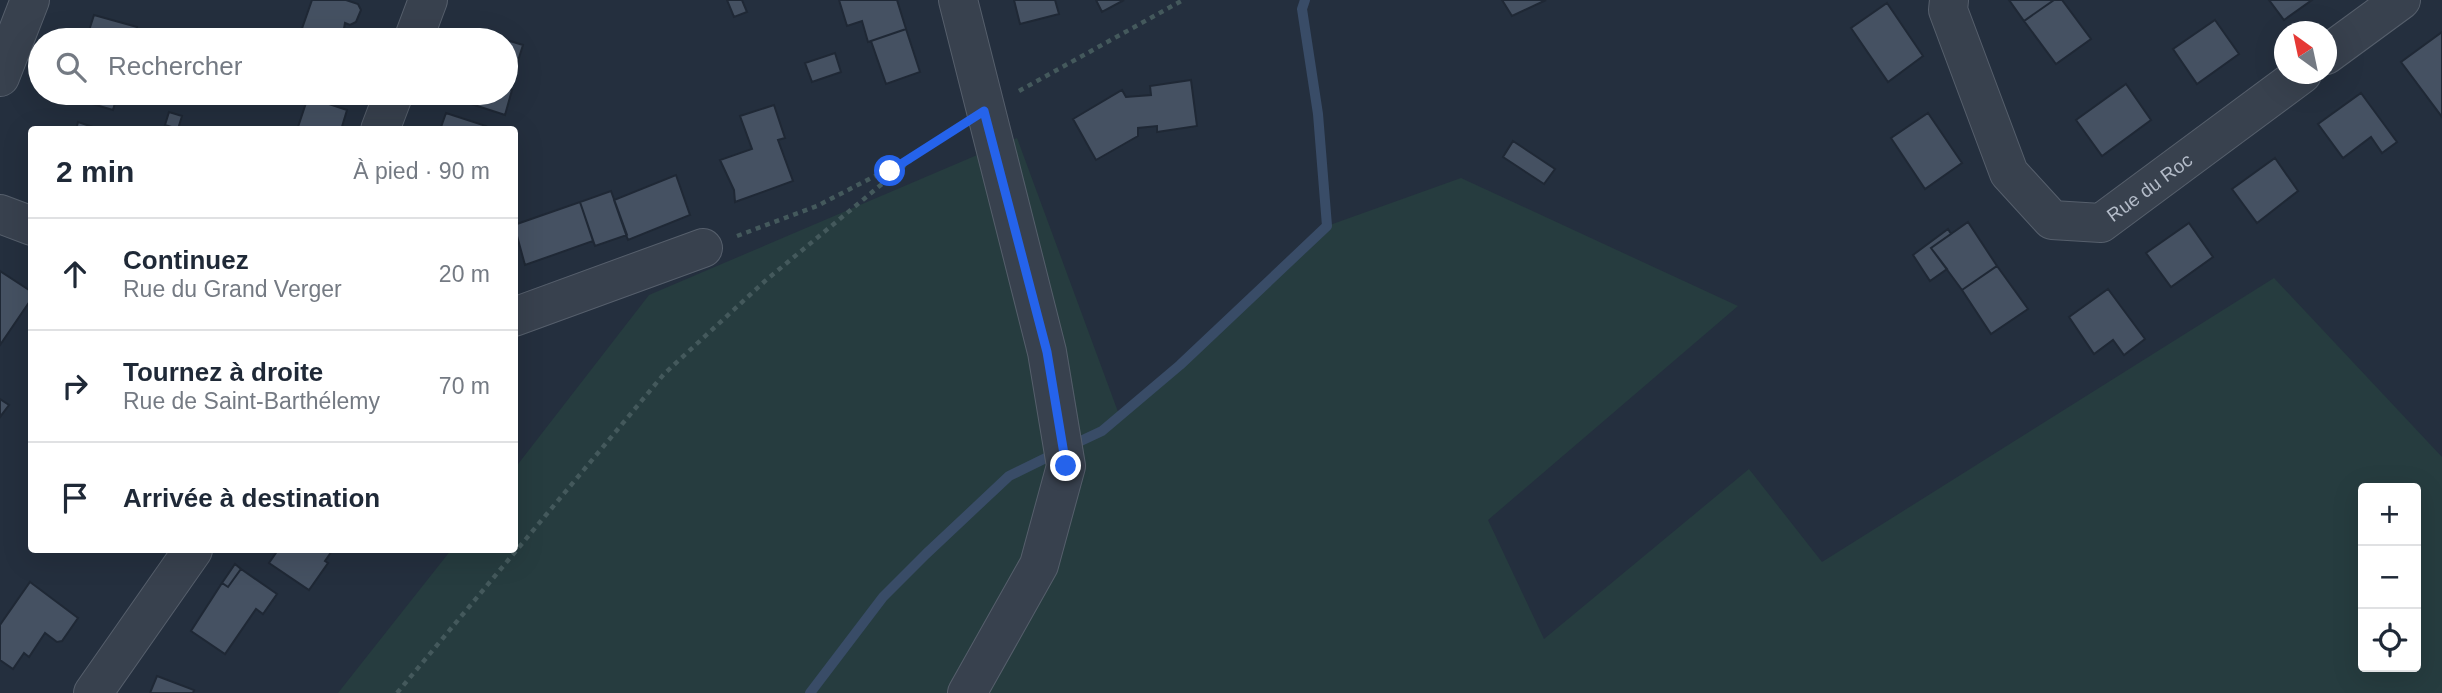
<!DOCTYPE html>
<html lang="fr">
<meta charset="utf-8">
<style>
:root{--surface:#fff;--page:#f2f2f3;--text:#1f2937;--muted:#747a83;--line:#e0e1e3}
body{margin:0;font-family:Helvetica,sans-serif;background:var(--page);color:var(--text)}
.controls{position:absolute;right:21px;bottom:21px;display:grid;overflow:hidden;border-radius:7px;box-shadow:0 7px 28px #0002}
.controls button{width:63px;height:63px;display:grid;place-items:center;padding:0;border:0;border-bottom:2px solid var(--line);background:var(--surface);color:var(--text);font:35px sans-serif}
.compass{position:absolute;left:2274px;top:21px;width:63px;height:63px;border-radius:50%;background:var(--surface);box-shadow:0 7px 28px #0002;rotate:327deg}
.stop{position:absolute;width:21px;height:21px;margin:-16px;border:5px solid #2563eb;border-radius:50%;background:#fff}
.stop.end{background:#2563eb;border-color:#fff;box-shadow:0 2px 7px #0008}
.list{margin:0;padding:0;list-style:none}
h2{display:flex;justify-content:space-between;align-items:center;height:91px;margin:0;padding:0 28px;font-size:30px}
h2 small{font-size:23px;font-weight:400;color:var(--muted)}
.list li{display:grid;grid-template-columns:46px 1fr auto;gap:21px;align-items:center;box-sizing:border-box;height:112px;padding:0 28px;border-top:2px solid var(--line)}
.list b{display:block;font-size:26px;white-space:nowrap}
.list p{margin:0;font-size:23px;white-space:nowrap;color:var(--muted)}
.list em{font-size:23px;font-style:normal;color:var(--muted)}
.icon{flex:none;width:38px;height:38px;fill:none;stroke:currentColor;stroke-width:2;stroke-linecap:round;stroke-linejoin:round}
.map{position:relative;flex:none;width:2442px;height:693px;overflow:hidden}
.search{position:absolute;background:var(--surface);box-shadow:0 7px 28px #0002;left:28px;top:28px;width:490px;height:77px;display:flex;align-items:center;gap:18px;box-sizing:border-box;padding:0 24px;border-radius:38px;color:var(--muted);font-size:26px}
.panel{position:absolute;background:var(--surface);box-shadow:0 7px 28px #0002;left:28px;top:126px;width:490px;height:427px;border-radius:7px}
.map>svg:first-child{display:block}
.green{fill:#263c3f;fill-rule:evenodd}
.lines{fill:none;stroke-linecap:round;stroke-linejoin:round}
.stream{stroke:#394c67;stroke-width:10}
.building{fill:#455162;stroke:#1f2835;stroke-width:2}
.minor-casing{stroke:#565f6c;stroke-width:40}
.path{stroke:#44595c;stroke-width:4.5;stroke-dasharray:5 5;stroke-linecap:butt}
.minor{stroke:#38414e;stroke-width:38}
.route{stroke:#2563eb;stroke-width:9}
.labels{text-anchor:middle;dominant-baseline:central;stroke-width:6;stroke-linejoin:round;paint-order:stroke}
.street-label{font-size:19px;fill:#b4bcc9;stroke:#1d2633}
</style>
<div class="map">
<svg width="2442" height="693" viewBox="0 0 2442 693">
<rect width="100%" height="100%" fill="#242f3e"/>
<path class="green" d="M 1017,138 L 1121,420 L 1327,226 L 1461,178 L 1738,306 L 1488,520 L 1544,639 L 1749,469 L 1822,562 L 2274,278 L 2442,457 L 2442,693 L 338,693 L 451,550 L 514,550 L 515,468 L 649,295 ZM 2363,488 L 2416,488 L 2416,667 L 2363,667 Z"/>
<g class="lines">
<path class="stream" d="M 1070,446 L 1102,431 L 1180,365 L 1327,226 L 1318,114 L 1302,9 L 1305,0
M 810,693 L 883,597 L 926,554 L 1009,476 L 1056,453"/>
</g>
<path class="building" d="M 312,0 L 346,0 L 358,4 L 361,10 L 356,22 L 350,25 L 345,23 L 342,40 L 298,40 Z
M 727,0 L 742,0 L 747,12 L 734,17 Z
M 839,0 L 897,0 L 906,29 L 868,42 L 862,21 L 847,26 Z
M 1014,0 L 1055,0 L 1059,14 L 1020,24 Z
M 1096,0 L 1124,0 L 1102,12 Z
M 1502,0 L 1546,0 L 1512,16 Z
M 2009,0 L 2054,0 L 2024,21 Z
M 2054,0 L 2062,0 L 2091,39 L 2056,64 L 2024,21 Z
M 2269,0 L 2312,0 L 2284,20 Z
M 1887,3 L 1923,56 L 1888,82 L 1851,28 Z
M 94,15 L 137,27 L 133,40 L 86,40 Z
M 2215,20 L 2239,54 L 2197,84 L 2173,49 Z
M 906,29 L 920,72 L 886,84 L 871,41 Z
M 481,32 L 523,45 L 509,89 L 512,90 L 505,115 L 459,100 L 461,93 L 506,93 L 506,40 L 478,40 Z
M 2442,32 L 2442,117 L 2401,62 Z
M 835,53 L 841,72 L 812,82 L 805,63 Z
M 1191,80 L 1197,126 L 1157,132 L 1157,126 L 1138,128 L 1138,136 L 1096,160 L 1073,119 L 1122,90 L 1126,97 L 1151,95 L 1150,86 Z
M 2126,84 L 2151,120 L 2102,156 L 2076,120 Z
M 66,93 L 118,93 L 113,110 L 65,96 Z
M 2361,93 L 2397,142 L 2382,153 L 2371,137 L 2343,158 L 2318,124 Z
M 308,97 L 347,110 L 341,130 L 297,130 Z
M 774,105 L 785,138 L 778,140 L 793,181 L 735,202 L 734,190 L 720,160 L 752,149 L 740,116 Z
M 169,112 L 182,116 L 178,129 L 165,125 Z
M 446,113 L 486,126 L 484,130 L 440,130 Z
M 1928,113 L 1962,163 L 1925,189 L 1891,138 Z
M 78,122 L 102,130 L 76,130 Z
M 1513,141 L 1555,169 L 1544,184 L 1503,157 Z
M 2275,158 L 2298,191 L 2257,223 L 2232,189 Z
M 676,175 L 690,215 L 628,240 L 614,200 Z
M 611,191 L 627,235 L 595,246 L 580,202 Z
M 580,202 L 593,241 L 525,265 L 514,225 Z
M 1968,222 L 1997,266 L 1962,290 L 1931,248 Z
M 2189,223 L 2213,257 L 2171,287 L 2146,253 Z
M 1948,229 L 1951,234 L 1931,248 L 1947,269 L 1930,281 L 1913,255 Z
M 1997,266 L 2028,309 L 1991,334 L 1962,290 Z
M 0,271 L 32,292 L 32,298 L 0,345 Z
M 2108,289 L 2145,339 L 2124,355 L 2113,340 L 2094,354 L 2069,317 Z
M 0,399 L 9,405 L 0,417 Z
M 278,550 L 337,550 L 332,551 L 325,561 L 328,563 L 309,590 L 269,563 Z
M 235,564 L 241,569 L 228,587 L 222,583 Z
M 241,569 L 277,594 L 263,614 L 256,609 L 225,654 L 191,631 L 222,583 L 228,587 Z
M 30,582 L 78,618 L 62,641 L 57,642 L 45,633 L 29,657 L 24,653 L 13,669 L 0,660 L 0,625 Z
M 157,676 L 194,690 L 193,693 L 150,693 Z"/>
<g class="lines">
<defs>
<g id="minor">
<path d="M 958,0 L 1047,352 L 1066,466 L 1039,565 L 967,693"/>
<path id="s1" d="M 1949,0 L 1948,10 L 2009,173 L 2052,220 L 2101,223 L 2302,74"/>
<path d="M 413,40 L 428,0"/>
<path d="M 2326,55 L 2401,0"/>
<path d="M 0,77 L 30,0"/>
<path d="M 380,130 L 394,93"/>
<path d="M 0,214 L 32,226"/>
<path d="M 514,317 L 703,248"/>
<path d="M 93,693 L 193,550"/>
</g>
</defs>
<use href="#minor" class="minor-casing"/>
<path class="path" d="M 1019,91 L 1183,0
M 929,145 L 954,129
M 737,236 L 817,206 L 910,158
M 397,693 L 664,374 L 765,281 L 929,145"/>
<use href="#minor" class="minor"/>
</g>
<g class="lines">
<path class="route" d="M 890,171 L 984,111 L 1047,352 L 1066,466"/>
</g>
<g class="labels">
<g class="street-label">
<text stroke="none"><textPath href="#s1" startOffset="357">Rue du Roc</textPath></text>
</g>
</g>
</svg>
<div class="controls">
<button>+</button>
<button>−</button>
<button><svg class="icon" aria-label="locate" viewBox="0 0 24 24"><circle cx="12" cy="12" r="6"/><path d="M12 2v4M12 18v4M2 12h4M18 12h4"/></svg></button>
</div>
<svg class="compass" viewBox="-18 -18 36 36"><path d="M0-13l5 13h-10z" fill="#e53935"/><path d="M0 13l5-13h-10z" fill="#747a83"/></svg>
<div class="stop" style="left:890px;top:171px"></div>
<div class="stop end" style="left:1066px;top:466px"></div>
<div class="search"><svg class="icon" aria-label="search" viewBox="0 0 24 24"><circle cx="10" cy="10" r="6"/><path d="M15 15l6 6"/></svg>Rechercher</div>
<section class="panel">
<h2>2 min<small>À pied · 90 m</small></h2>
<ul class="list">
<li><svg class="icon" aria-label="ahead" viewBox="0 0 24 24"><path d="M12 20V5M6 11l6-6 6 6"/></svg><div><b>Continuez</b><p>Rue du Grand Verger</p></div><em>20 m</em></li>
<li><svg class="icon" aria-label="right" viewBox="0 0 24 24"><path d="M7 20v-9h11M14 6l5 5-5 5"/></svg><div><b>Tournez à droite</b><p>Rue de Saint-Barthélemy</p></div><em>70 m</em></li>
<li><svg class="icon" aria-label="arrive" viewBox="0 0 24 24"><path d="M6 21V4h12l-3 4 3 4H6"/></svg><div><b>Arrivée à destination</b></div></li>
</ul>
</section>
</div>
